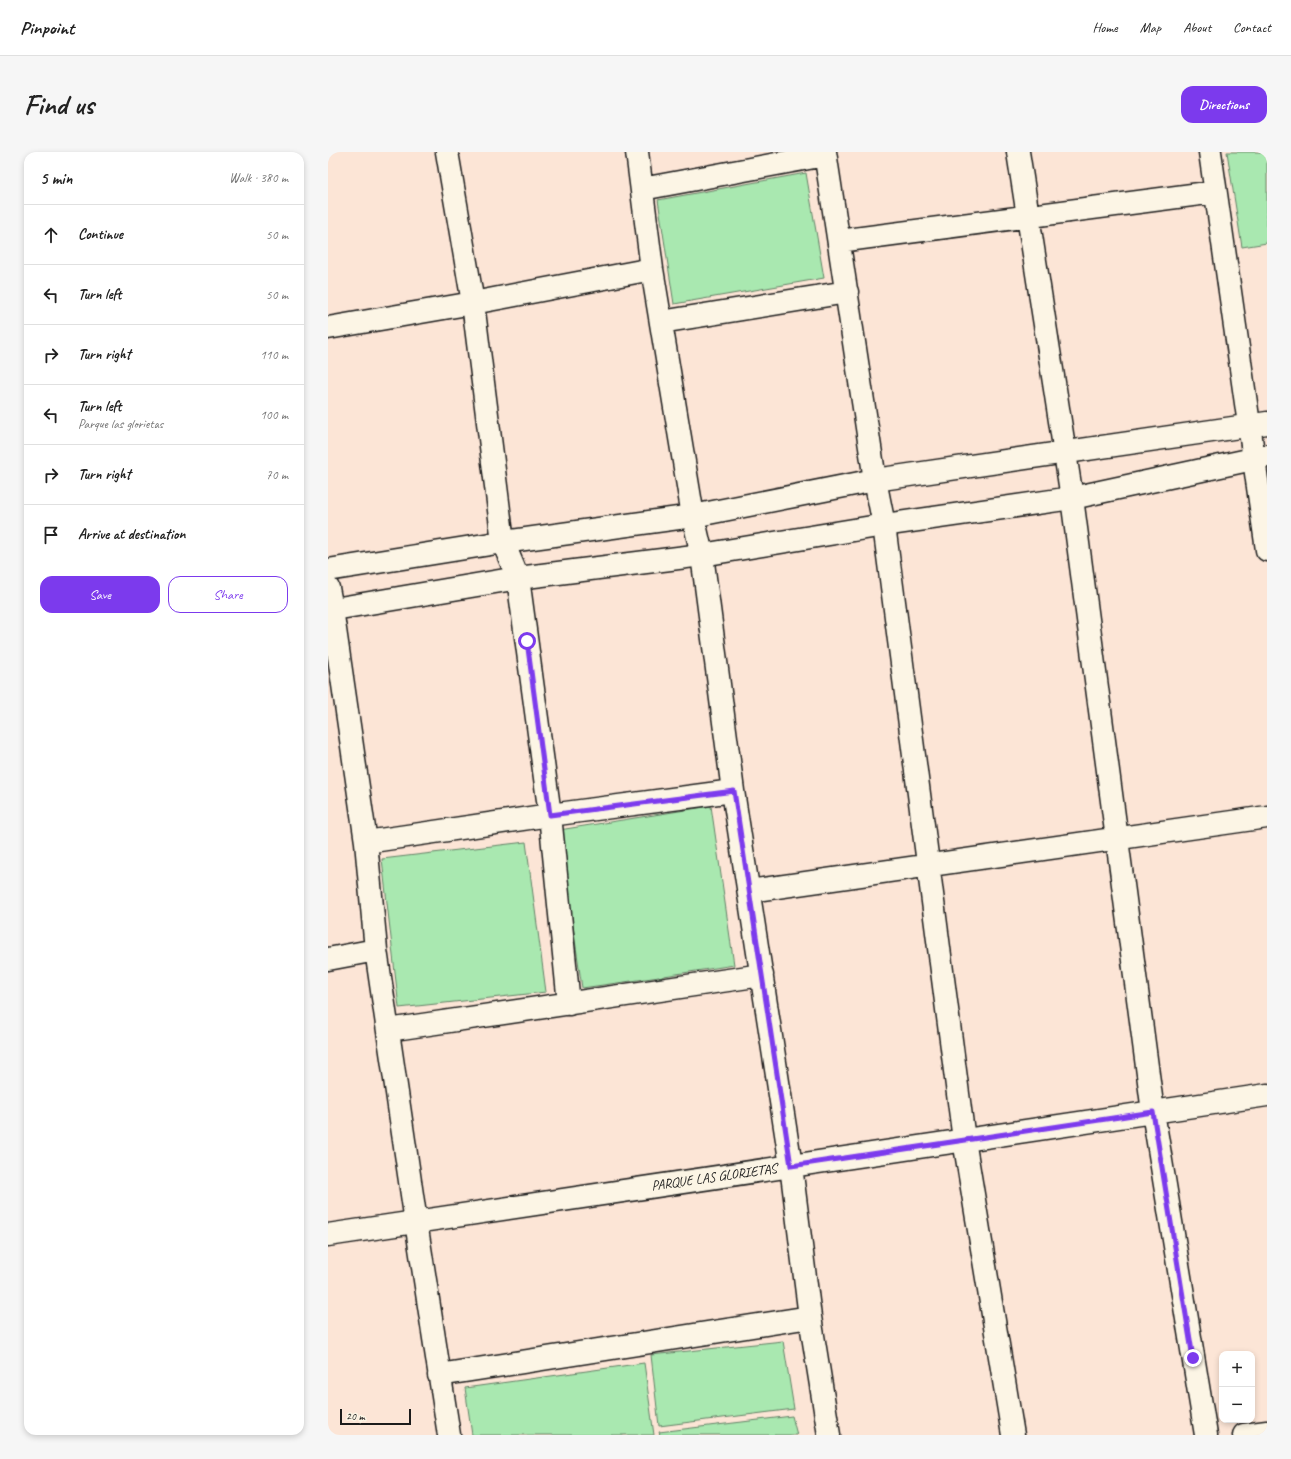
<!DOCTYPE html>
<meta charset="utf-8">
<style>
:root{--surface:#fff;--page:#f6f6f6;--text:#222;--muted:#767676;--line:#e0e0e0;--accent:#7c3aed}
body{margin:0;font-family:Caveat,sans-serif;background:var(--page);color:var(--text)}
.controls{position:absolute;right:12px;bottom:12px;display:grid;overflow:hidden;border-radius:8px;box-shadow:0 2px 6px #0003}
.controls button{width:36px;height:36px;display:grid;place-items:center;padding:0;border:0;border-bottom:1px solid var(--line);background:var(--surface);color:var(--text);font:20px sans-serif}
.scale{position:absolute;left:12px;bottom:10px;width:71px;box-sizing:border-box;padding-left:4px;border:2px solid #1c1c1c;border-top:0;font-size:11px;line-height:14px;white-space:nowrap;color:#1c1c1c;-webkit-text-stroke:3px #fcf5e5;paint-order:stroke}
.stop{position:absolute;width:12px;height:12px;margin:-9px;border:3px solid #7c3aed;border-radius:50%;background:#fff}
.stop.end{background:#7c3aed;border-color:#fff;box-shadow:0 1px 4px #0008}
.list{margin:0;padding:0;list-style:none}
h2{display:flex;justify-content:space-between;align-items:center;height:52px;margin:0;padding:0 16px;font-size:17px}
h2 small{font-size:13px;font-weight:400;color:var(--muted)}
.list li{display:grid;grid-template-columns:26px 1fr auto;gap:12px;align-items:center;box-sizing:border-box;height:60px;padding:0 16px;border-top:1px solid var(--line)}
.list b{display:block;font-size:15px;white-space:nowrap}
.list p{margin:0;font-size:13px;white-space:nowrap;color:var(--muted)}
.list em{font-size:13px;font-style:normal;color:var(--muted)}
.actions{display:flex;gap:8px;padding:12px 16px}
.actions a{flex:1;padding:9px 0;border:1px solid var(--accent);border-radius:12px;text-align:center;font-size:14px;color:var(--accent)}
.actions .main{background:var(--accent);color:#fff}
.icon{flex:none;width:22px;height:22px;fill:none;stroke:currentColor;stroke-width:2;stroke-linecap:round;stroke-linejoin:round}
.map{position:relative;flex:none;width:939px;height:1283px;overflow:hidden;border-radius:12px}
header{display:flex;align-items:center;gap:24px;box-sizing:border-box;height:56px;padding:0 20px;background:var(--surface);border-bottom:1px solid var(--line)}
header strong{font-size:19px}
nav{display:flex;gap:22px;margin-inline-start:auto;font-size:14px}
.intro{display:flex;align-items:center;justify-content:space-between;box-sizing:border-box;height:96px;padding:0 24px}
h1{margin:0;font-size:28px}
.button{padding:10px 18px;border-radius:12px;background:var(--accent);color:#fff;font-size:14px;font-weight:700}
main{display:flex;gap:24px;padding:0 24px}
aside{flex:1;background:var(--surface);border-radius:12px;box-shadow:0 2px 6px #0003}
.map>svg:first-child{display:block}
.green{fill:#a9e8b0;stroke:#628266}
.lines{fill:none;stroke-linecap:round;stroke-linejoin:round}
.minor-casing{stroke:#1c1c1c;stroke-width:25}
.tertiary-casing{stroke:#1c1c1c;stroke-width:25}
.minor{stroke:#fcf5e5;stroke-width:22}
.tertiary{stroke:#fcf5e5;stroke-width:22}
.route{stroke:#7c3aed;stroke-width:5}
.labels{text-anchor:middle;dominant-baseline:central;stroke-width:3;stroke-linejoin:round;paint-order:stroke}
.street-label{font-size:14px;fill:#1c1c1c;stroke:#fcf5e5}
</style>
<header>
<strong>Pinpoint</strong>
<nav><a>Home</a><a>Map</a><a>About</a><a>Contact</a></nav>
</header>
<div class="intro"><h1>Find us</h1><a class="button">Directions</a></div>
<main>
<aside>
<h2>5 min<small>Walk · 380 m</small></h2>
<ul class="list">
<li><svg class="icon" aria-label="ahead" viewBox="0 0 24 24"><path d="M12 20V5M6 11l6-6 6 6"/></svg><div><b>Continue</b></div><em>50 m</em></li>
<li><svg class="icon" aria-label="left" viewBox="0 0 24 24"><path d="M17 20v-9H6M10 6l-5 5 5 5"/></svg><div><b>Turn left</b></div><em>50 m</em></li>
<li><svg class="icon" aria-label="right" viewBox="0 0 24 24"><path d="M7 20v-9h11M14 6l5 5-5 5"/></svg><div><b>Turn right</b></div><em>110 m</em></li>
<li><svg class="icon" aria-label="left" viewBox="0 0 24 24"><path d="M17 20v-9H6M10 6l-5 5 5 5"/></svg><div><b>Turn left</b><p>Parque las glorietas</p></div><em>100 m</em></li>
<li><svg class="icon" aria-label="right" viewBox="0 0 24 24"><path d="M7 20v-9h11M14 6l5 5-5 5"/></svg><div><b>Turn right</b></div><em>70 m</em></li>
<li><svg class="icon" aria-label="arrive" viewBox="0 0 24 24"><path d="M6 21V4h12l-3 4 3 4H6"/></svg><div><b>Arrive at destination</b></div></li>
</ul>
<div class="actions"><a class="main">Save</a><a>Share</a></div>
</aside>
<div class="map">
<svg width="939" height="1283" viewBox="0 0 939 1283">
<rect width="100%" height="100%" fill="#fce5d6"/>
<filter id="ink" filterUnits="userSpaceOnUse"><feTurbulence type="fractalNoise" baseFrequency=".025" numOctaves="2"/><feDisplacementMap in="SourceGraphic" scale="8" xChannelSelector="R" yChannelSelector="G"/><feConvolveMatrix kernelMatrix="1 2 1 2 8 2 1 2 1" color-interpolation-filters="sRGB"/></filter>
<g filter="url(#ink)">
<path class="green" d="M 899,0 L 939,0 L 939,91 L 914,95 Z
M 478,21 L 496,126 L 346,152 L 330,48 Z
M 383,654 L 406,813 L 336,824 L 332,826 L 331,825 L 254,836 L 231,678 Z
M 198,690 L 218,840 L 71,856 L 54,707 Z
M 455,1189 L 466,1257 L 331,1274 L 323,1203 Z
M 316,1211 L 326,1283 L 144,1283 L 137,1236 Z
M 464,1264 L 469,1283 L 332,1283 L 331,1280 Z"/>
<g class="lines">
<defs>
<path id="minor" d="M 119,0 L 145,151 L 175,390 L 190,426 L 222,663 L 241,852
M 309,0 L 324,117 L 365,364 L 374,403 L 405,639 L 463,1014 L 482,1165 L 501,1283
M 497,0 L 547,328 L 556,373 L 636,988 L 685,1283
M 690,0 L 744,346 L 825,960 L 878,1283
M 882,0 L 939,398
M 314,37 L 497,3
M 511,89 L 887,40
M 333,170 L 519,140
M 0,176 L 145,151 L 324,117
M 0,436 L 4,457 L 38,690 L 48,798 L 88,1070 L 121,1283
M 38,690 L 222,663 L 405,639
M 421,739 L 939,665
M 0,807 L 48,798
M 60,878 L 434,823
M 0,1083 L 939,943
M 111,1223 L 482,1165
M 916,1283 L 939,1280"/>
<path id="tertiary" d="M 0,418 L 175,390 L 365,364 L 547,328 L 939,271
M 0,458 L 190,426 L 374,403 L 556,373 L 744,346 L 939,304"/>
</defs>
<use href="#minor" class="minor-casing"/>
<use href="#tertiary" class="tertiary-casing"/>
<use href="#minor" class="minor"/>
<use href="#tertiary" class="tertiary"/>
</g>
</g>
<g class="lines" filter="url(#ink)">
<path class="route" d="M 199,489 L 222,663 L 406,639 L 463,1014 L 825,960 L 865,1206"/>
</g>
<g class="labels">
<g class="street-label">
<text transform="translate(386 1025) rotate(-8)">PARQUE LAS GLORIETAS</text>
</g>
</g>
</svg>
<div class="controls">
<button>+</button>
<button>−</button>
</div>
<div class="scale">20 m</div>
<div class="stop" style="left:199px;top:489px"></div>
<div class="stop end" style="left:865px;top:1206px"></div>
</div>
</main>
